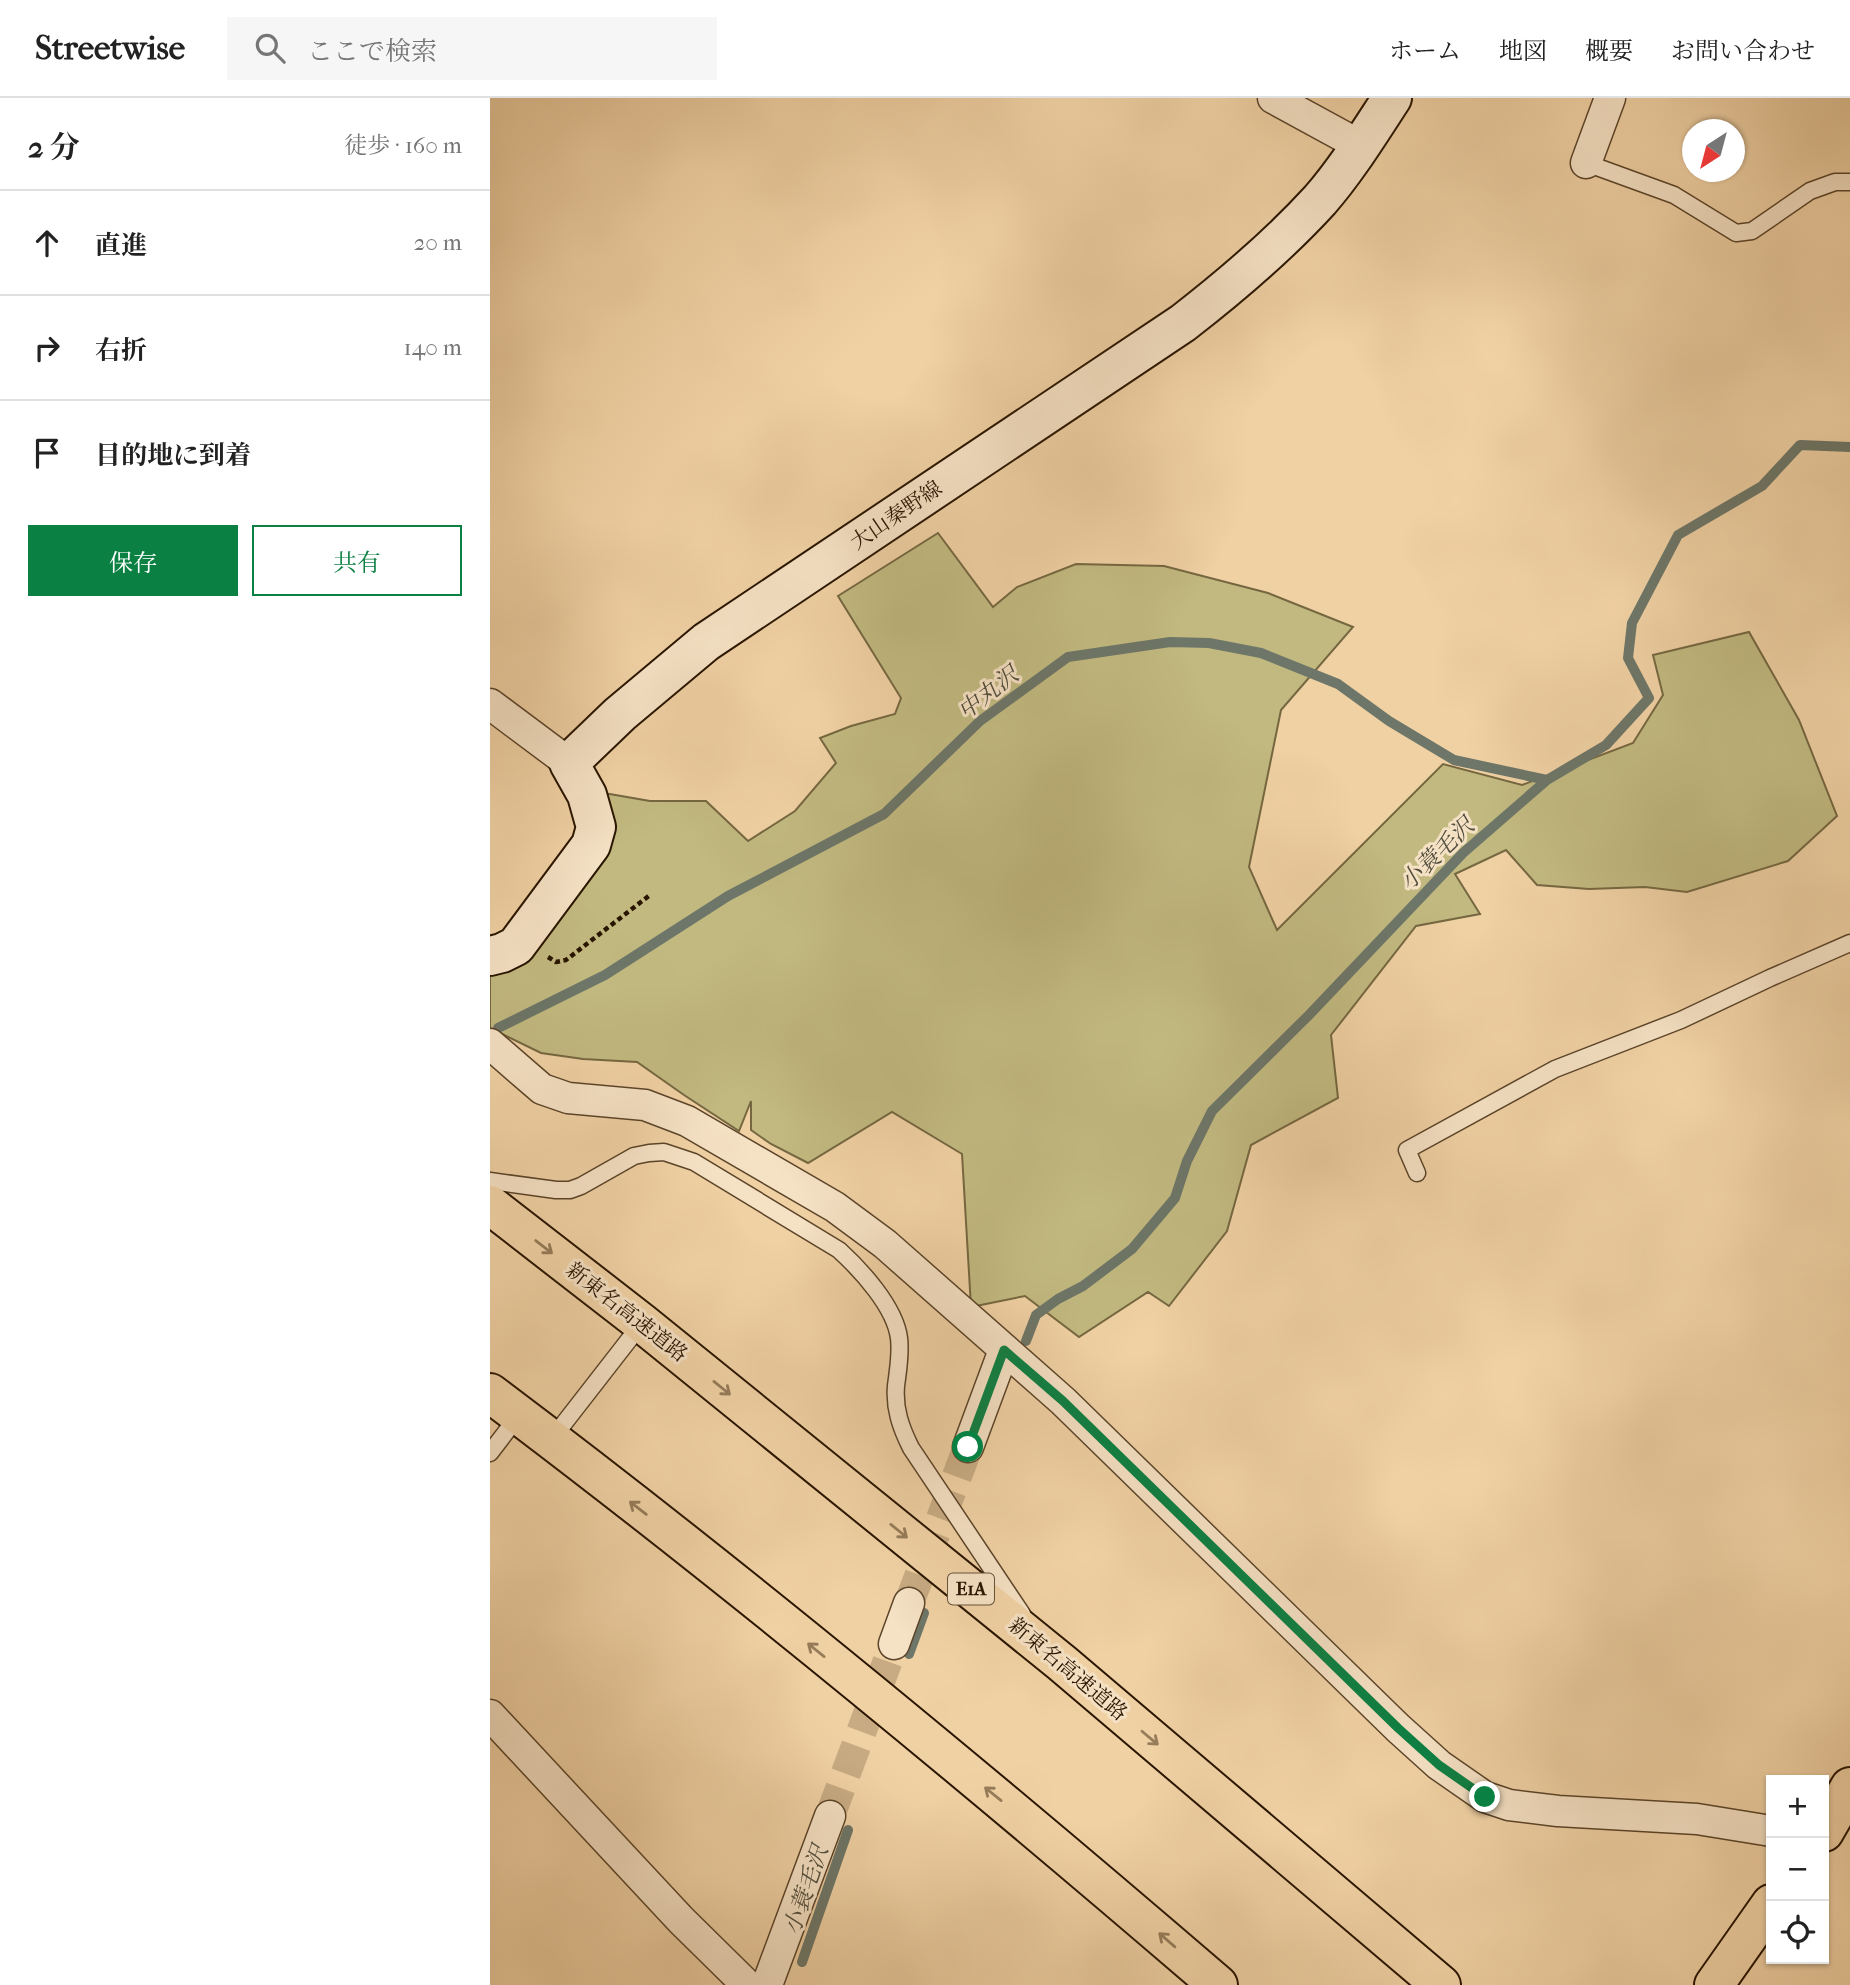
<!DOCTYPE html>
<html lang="ja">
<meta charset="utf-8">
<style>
:root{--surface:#fff;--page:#f6f6f6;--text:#222;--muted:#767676;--line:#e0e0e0;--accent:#0b8043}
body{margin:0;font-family:"IM FELL French Canon","Noto Serif JP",serif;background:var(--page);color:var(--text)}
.controls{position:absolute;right:21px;bottom:21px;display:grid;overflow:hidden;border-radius:0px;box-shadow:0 2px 5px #0004}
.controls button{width:63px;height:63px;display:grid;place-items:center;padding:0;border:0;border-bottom:2px solid var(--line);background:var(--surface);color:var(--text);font:35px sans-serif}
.compass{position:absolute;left:1192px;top:21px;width:63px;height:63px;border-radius:50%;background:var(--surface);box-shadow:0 2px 5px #0004;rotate:216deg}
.stop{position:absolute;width:21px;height:21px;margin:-16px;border:5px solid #0b8043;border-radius:50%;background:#fff}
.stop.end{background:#0b8043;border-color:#fff;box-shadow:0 2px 7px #0008}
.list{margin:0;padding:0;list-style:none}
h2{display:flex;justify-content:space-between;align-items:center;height:91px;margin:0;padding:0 28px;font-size:30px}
h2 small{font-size:23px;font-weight:400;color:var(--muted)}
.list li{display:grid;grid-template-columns:46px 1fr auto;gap:21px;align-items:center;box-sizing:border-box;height:105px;padding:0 28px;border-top:2px solid var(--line)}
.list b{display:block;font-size:26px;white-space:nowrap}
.list em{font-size:23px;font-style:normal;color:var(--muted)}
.actions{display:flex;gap:14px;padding:21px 28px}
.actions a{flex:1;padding:16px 0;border:2px solid var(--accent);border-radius:0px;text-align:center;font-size:24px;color:var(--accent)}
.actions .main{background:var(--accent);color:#fff}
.icon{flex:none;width:38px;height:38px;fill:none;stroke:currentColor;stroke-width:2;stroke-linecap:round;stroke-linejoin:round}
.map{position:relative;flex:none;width:1360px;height:1887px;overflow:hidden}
header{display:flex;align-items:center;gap:42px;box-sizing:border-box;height:98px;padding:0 35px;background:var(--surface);border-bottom:2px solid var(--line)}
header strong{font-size:33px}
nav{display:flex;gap:38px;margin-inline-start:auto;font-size:24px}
.search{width:490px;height:63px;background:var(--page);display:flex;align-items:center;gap:18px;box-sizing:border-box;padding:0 24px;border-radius:0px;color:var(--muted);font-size:26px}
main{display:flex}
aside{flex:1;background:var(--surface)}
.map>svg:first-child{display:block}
.green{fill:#c1b980;stroke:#756740;stroke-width:2}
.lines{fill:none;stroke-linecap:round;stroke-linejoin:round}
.stream{stroke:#6d7668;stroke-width:10}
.street-tunnel{stroke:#c8ab83;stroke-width:30;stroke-dasharray:30 15;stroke-linecap:butt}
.lane-casing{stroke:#5b4429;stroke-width:19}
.street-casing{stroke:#5b4429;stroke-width:33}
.secondary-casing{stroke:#291500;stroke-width:42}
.primary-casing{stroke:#291500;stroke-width:42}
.highway-casing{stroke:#291500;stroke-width:42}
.path{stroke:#291500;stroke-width:4.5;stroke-dasharray:5 3.5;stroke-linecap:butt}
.lane{stroke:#f5e1c4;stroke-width:16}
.street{stroke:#f5e1c4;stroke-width:30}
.secondary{stroke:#f5e1c4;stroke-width:38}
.primary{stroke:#f0d1a4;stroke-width:38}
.highway{stroke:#f0d1a4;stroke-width:38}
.oneway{stroke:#967c5a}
.route{stroke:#0b8043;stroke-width:9}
.labels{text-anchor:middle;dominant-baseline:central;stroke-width:6;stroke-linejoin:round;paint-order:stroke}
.shield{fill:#f5e1c4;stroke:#66523b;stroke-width:2}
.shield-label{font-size:19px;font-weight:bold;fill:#291500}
.street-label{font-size:21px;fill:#291500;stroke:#f5e1c4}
.water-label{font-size:23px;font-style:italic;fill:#514d3d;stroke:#f5e1c4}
</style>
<header>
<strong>Streetwise</strong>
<div class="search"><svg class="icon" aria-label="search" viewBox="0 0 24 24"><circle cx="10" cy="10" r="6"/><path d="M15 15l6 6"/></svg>ここで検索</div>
<nav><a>ホーム</a><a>地図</a><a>概要</a><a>お問い合わせ</a></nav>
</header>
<main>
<aside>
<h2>2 分<small>徒歩 · 160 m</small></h2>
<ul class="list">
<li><svg class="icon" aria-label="ahead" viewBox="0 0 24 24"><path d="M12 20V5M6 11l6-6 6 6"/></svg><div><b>直進</b></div><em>20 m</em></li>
<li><svg class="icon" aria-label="right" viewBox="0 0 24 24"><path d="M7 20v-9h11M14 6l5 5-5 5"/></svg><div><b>右折</b></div><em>140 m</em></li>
<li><svg class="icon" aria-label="arrive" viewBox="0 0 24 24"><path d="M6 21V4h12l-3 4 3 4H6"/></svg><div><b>目的地に到着</b></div></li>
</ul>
<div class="actions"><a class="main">保存</a><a>共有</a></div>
</aside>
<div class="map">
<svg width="1360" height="1887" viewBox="0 0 1360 1887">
<rect width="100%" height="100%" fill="#f0d1a4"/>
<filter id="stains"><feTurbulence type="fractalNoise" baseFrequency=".00286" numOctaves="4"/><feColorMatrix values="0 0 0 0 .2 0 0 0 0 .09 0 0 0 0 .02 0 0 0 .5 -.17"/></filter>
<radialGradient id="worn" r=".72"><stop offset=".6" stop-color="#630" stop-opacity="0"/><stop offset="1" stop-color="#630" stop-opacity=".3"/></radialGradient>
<path class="green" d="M 448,435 L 503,509 L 527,489 L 586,466 L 674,468 L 778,495 L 863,529 L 791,612 L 759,769 L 787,832 L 953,666 L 1032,687 L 1143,645 L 1173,597 L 1163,557 L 1259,534 L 1309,622 L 1347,718 L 1298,763 L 1197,794 L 1155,789 L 1099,791 L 1047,787 L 1016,752 L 965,776 L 990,816 L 926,828 L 841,937 L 848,1000 L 761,1047 L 737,1133 L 679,1208 L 658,1194 L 589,1239 L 535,1198 L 481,1209 L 472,1056 L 402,1014 L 318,1065 L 281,1046 L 261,1032 L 261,1003 L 249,1033 L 194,997 L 147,964 L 93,961 L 51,955 L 0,930 L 0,865 L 81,805 L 102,693 L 160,703 L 216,703 L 258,743 L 305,713 L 346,665 L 330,640 L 361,628 L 405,616 L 411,600 L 348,498 Z"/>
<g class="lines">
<path class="stream" d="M 8,930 L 115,877 L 238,798 L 394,716 L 490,623 L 578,559 L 680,544 L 719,545 L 771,555 L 848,586 L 899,623 L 964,662 L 1057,682
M 536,1243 L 546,1217 L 568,1201 L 593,1188 L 642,1151 L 685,1100 L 697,1063 L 722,1013 L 819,917 L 973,755 L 1057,682 L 1116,647 L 1159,600 L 1138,560 L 1142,525 L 1188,437 L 1272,388 L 1310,347 L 1360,349
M 419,1556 L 434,1515
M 312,1864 L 358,1732"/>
<path class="street-tunnel" d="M 419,1505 L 478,1349
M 340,1718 L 404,1546"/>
<defs>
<path id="lane" d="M 1096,65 L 1184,97 L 1246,135 L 1262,133 L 1320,93 L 1345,84 L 1360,84
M 927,1075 L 917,1052 L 1065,971 L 1191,922 L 1280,880 L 1360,845
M 0,1083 L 66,1092 L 80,1092 L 91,1088 L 144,1058 L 159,1055 L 174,1054 L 204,1064 L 349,1152 C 371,1172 405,1209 409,1240 C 411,1256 408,1272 406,1288 C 404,1311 411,1330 421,1350 L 532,1516
M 61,1342 L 152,1225
M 0,1355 L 29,1317"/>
<path id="street" d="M 783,0 L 871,48
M 1096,65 L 1120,0
M 0,606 L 79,665
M 0,946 L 52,991 L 78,1000 L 155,1007 L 197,1023 L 345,1109 L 395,1146 L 573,1303 L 908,1630 L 949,1667 L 995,1699 L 1019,1707 L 1068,1713 L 1207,1721 L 1281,1733
M 478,1349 L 514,1252
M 404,1546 L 419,1505
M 0,1617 L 191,1822 L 257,1887
M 277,1887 L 340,1718"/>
<path id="secondary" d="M 0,858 L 12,855 L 26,848 L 101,747 L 106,729 L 97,697 L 79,665 L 130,616 L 216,544 L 693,225 C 742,187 788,148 830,102 C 857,71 879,35 902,0"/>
<path id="primary" d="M 1334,1734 L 1360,1689
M 1224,1887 L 1281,1806"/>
<path id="highway" d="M 0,1107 L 152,1225 L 572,1565 L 951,1887
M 0,1295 C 250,1483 491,1683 728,1887"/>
</defs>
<use href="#lane" class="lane-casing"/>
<use href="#street" class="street-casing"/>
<use href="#secondary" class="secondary-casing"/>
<use href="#primary" class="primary-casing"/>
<use href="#highway" class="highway-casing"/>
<path class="path" d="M 58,859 L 66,864 L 76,862 L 160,797"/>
<use href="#lane" class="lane"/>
<use href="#street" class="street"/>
<use href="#secondary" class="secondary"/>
<use href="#primary" class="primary"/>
<use href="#highway" class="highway"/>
</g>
<defs><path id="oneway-shaft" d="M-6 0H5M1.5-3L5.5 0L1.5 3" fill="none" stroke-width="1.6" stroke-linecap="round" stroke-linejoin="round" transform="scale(1.75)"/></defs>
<g class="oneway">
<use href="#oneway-shaft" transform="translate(54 1149) rotate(38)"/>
<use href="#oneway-shaft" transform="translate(232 1290) rotate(39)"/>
<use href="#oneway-shaft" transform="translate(148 1410) rotate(-142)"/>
<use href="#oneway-shaft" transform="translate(409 1433) rotate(39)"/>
<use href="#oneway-shaft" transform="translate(326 1552) rotate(-141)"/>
<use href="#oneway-shaft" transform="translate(660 1640) rotate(40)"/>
<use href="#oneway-shaft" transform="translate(503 1696) rotate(-141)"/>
<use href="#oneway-shaft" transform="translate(677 1842) rotate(-139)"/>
</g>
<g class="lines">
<path class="route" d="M 478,1349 L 514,1252 L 573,1303 L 908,1630 L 949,1667 L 995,1699"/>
</g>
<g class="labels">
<rect class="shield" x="458" y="1475.5" width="46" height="31" rx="5"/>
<g class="shield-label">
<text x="481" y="1491">E1A</text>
</g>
<g class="street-label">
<text transform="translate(406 417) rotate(-34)">大山秦野線</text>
<text transform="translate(137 1214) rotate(38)">新東名高速道路</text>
<text transform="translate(578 1571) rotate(40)">新東名高速道路</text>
</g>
<g class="water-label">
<text transform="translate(498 595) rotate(-38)">中丸沢</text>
<text transform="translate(947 756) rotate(-44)">小蓑毛沢</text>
<text transform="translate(316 1792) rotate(-71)">小蓑毛沢</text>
</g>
</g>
<rect width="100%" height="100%" filter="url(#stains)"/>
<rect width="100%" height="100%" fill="url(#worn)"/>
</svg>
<div class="controls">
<button>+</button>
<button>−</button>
<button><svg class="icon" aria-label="locate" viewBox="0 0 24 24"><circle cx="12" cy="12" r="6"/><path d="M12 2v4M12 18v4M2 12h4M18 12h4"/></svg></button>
</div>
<svg class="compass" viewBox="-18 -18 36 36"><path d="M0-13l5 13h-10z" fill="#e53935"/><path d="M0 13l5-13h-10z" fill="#767676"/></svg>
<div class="stop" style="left:478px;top:1349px"></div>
<div class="stop end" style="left:995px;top:1699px"></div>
</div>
</main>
